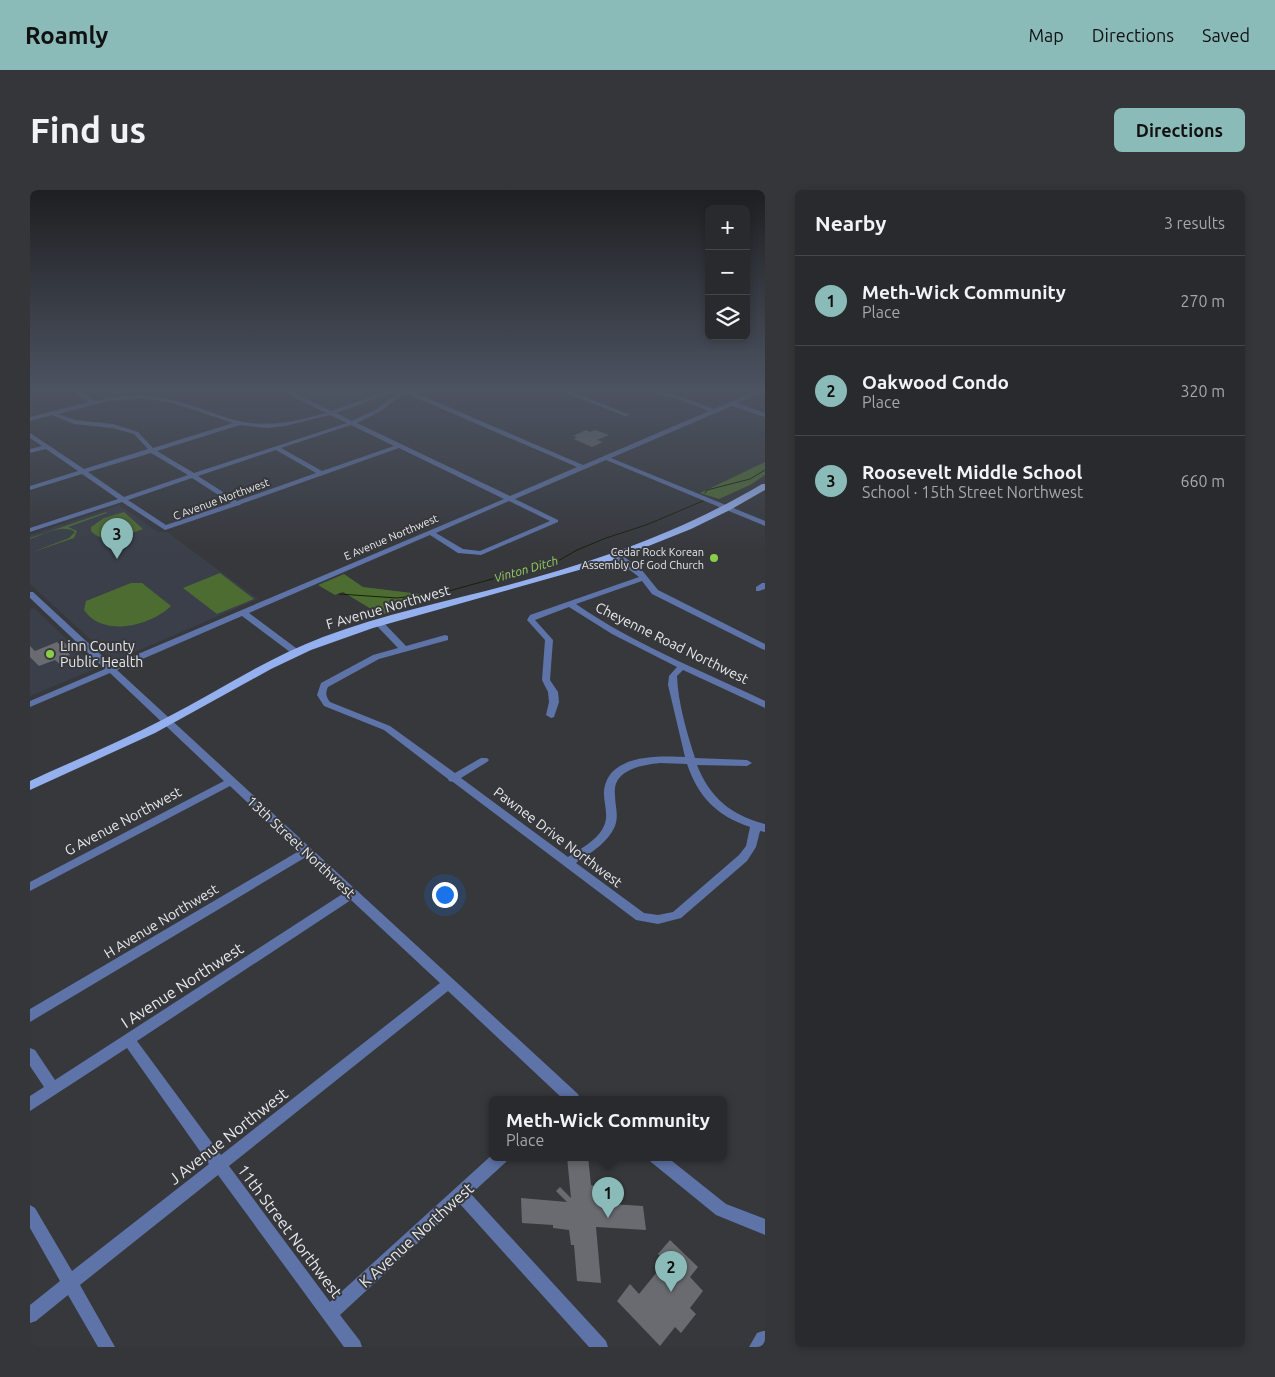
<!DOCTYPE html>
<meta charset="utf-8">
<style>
:root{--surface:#282a2d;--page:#343639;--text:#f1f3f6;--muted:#a5a7aa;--line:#444649;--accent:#8bbbb9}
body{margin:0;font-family:Ubuntu,sans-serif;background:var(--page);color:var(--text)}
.controls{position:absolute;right:15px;top:15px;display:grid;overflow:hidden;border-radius:8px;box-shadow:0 2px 8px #0003}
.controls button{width:45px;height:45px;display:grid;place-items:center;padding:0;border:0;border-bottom:1px solid var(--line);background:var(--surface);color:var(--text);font:25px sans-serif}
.you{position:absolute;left:414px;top:704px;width:18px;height:18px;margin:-12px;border:4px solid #fff;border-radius:50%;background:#1a73e8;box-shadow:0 0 0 8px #1a73e833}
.badge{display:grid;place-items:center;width:32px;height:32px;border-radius:50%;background:var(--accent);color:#111;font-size:16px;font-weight:700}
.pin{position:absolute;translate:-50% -41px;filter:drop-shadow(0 1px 2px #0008)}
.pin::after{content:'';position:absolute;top:26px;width:18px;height:15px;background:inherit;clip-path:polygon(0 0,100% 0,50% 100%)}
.popup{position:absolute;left:459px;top:906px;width:238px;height:65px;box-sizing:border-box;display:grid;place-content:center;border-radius:8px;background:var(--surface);filter:drop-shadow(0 1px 4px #0005);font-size:16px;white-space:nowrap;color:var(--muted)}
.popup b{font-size:19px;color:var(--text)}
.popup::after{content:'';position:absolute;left:50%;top:100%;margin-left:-10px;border:10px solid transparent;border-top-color:var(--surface)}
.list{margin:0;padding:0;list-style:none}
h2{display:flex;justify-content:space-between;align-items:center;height:65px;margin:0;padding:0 20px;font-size:21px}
h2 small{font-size:16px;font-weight:400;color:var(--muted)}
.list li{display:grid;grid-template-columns:32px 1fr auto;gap:15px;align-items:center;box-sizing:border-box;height:90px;padding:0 20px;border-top:1px solid var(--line)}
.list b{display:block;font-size:19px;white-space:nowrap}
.list p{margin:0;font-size:16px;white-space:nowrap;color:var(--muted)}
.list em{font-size:16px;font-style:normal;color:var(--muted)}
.icon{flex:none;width:28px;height:28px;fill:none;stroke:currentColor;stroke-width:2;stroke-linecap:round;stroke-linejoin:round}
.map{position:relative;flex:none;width:735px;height:1157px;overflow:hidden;border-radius:8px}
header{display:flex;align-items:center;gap:30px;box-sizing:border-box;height:70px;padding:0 25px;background:var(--accent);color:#111}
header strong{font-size:24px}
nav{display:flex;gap:28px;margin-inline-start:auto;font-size:18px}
.intro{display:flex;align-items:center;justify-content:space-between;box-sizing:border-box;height:120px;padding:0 30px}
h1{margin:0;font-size:35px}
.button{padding:12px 22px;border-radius:8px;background:var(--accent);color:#111;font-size:18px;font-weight:700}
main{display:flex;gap:30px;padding:0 30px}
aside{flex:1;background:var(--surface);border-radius:8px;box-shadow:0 2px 8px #0003}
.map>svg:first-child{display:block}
.built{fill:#3a3f49}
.green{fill:#4d6c32}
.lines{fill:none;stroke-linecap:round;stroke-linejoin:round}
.stream{stroke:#132206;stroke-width:1}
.building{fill:#696b70}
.minor{fill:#5e73a7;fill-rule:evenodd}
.major{fill:#95b0ef;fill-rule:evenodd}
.poi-dot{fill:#8ace48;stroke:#36383c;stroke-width:2}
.labels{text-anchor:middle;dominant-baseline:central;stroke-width:4;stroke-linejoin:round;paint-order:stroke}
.far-street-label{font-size:11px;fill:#e7e9ec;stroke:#36383c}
.far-poi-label{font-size:11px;fill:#e7e9ec;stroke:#36383c;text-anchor:end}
.far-water-label{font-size:12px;font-style:italic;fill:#97d362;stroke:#36383c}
.street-label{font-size:14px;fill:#e7e9ec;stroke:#36383c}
.poi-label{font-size:14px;fill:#e7e9ec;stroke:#36383c;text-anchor:start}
.near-street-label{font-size:16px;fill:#e7e9ec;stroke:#36383c}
</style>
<header>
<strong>Roamly</strong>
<nav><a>Map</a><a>Directions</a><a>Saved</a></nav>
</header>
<div class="intro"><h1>Find us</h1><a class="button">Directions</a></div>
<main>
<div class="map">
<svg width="735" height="1157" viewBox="0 0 735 1157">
<rect width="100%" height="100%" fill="#36383c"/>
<path class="built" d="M 260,201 L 374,201 L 349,220 L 322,233 Z
M 89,315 L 128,342 L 137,342 L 228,409 L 84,471 L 0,394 L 0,345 Z
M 4,418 L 67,478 L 0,506 L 0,419 Z"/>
<path class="green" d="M 735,272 L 735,285 L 720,295 L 689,309 L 670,303 Z
M 76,322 L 77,323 L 38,337 L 47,341 L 44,348 L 0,363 L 39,348 L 45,342 C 33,333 12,345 0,349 L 0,348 Z
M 94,322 L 113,339 C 96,345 75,356 61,341 L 61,337 L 74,328 Z
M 190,383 L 224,409 L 187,424 L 153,398 Z
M 314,384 L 333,397 L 390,404 L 396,409 L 351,425 L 313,402 L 305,405 L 288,395 Z
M 101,393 L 112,393 L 141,416 C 120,436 73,448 54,420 L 56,411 Z"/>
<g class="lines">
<path class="stream" d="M 675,303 L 677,300 L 720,289 L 735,280
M 309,404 L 367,408 L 415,402 L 528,371 L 547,360 L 576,348 L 616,335 L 673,311"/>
</g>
<path class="building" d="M 556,240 L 560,242 L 565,240 L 579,245 L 567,250 L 573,252 L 562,257 L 544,249 L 547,247 L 543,246 Z
M 27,452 L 29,454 L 34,452 L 42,461 L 38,462 L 40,465 L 36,466 L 41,471 L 31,475 L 25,470 L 9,476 L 0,467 L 0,456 L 5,461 Z
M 537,967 L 558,967 L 561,995 L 564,996 L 566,1010 L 581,1011 L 581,1014 L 613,1016 L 616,1040 L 566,1037 L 571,1093 L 547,1091 L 544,1055 L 541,1055 L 539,1040 L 523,1038 L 523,1035 L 492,1033 L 491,1008 L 537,1012 L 526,1001 L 530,997 L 541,1008 Z
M 640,1050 L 668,1077 L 660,1087 L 673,1101 L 660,1118 L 666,1124 L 651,1143 L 645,1137 L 630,1156 L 587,1111 L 600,1094 L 609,1104 L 636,1071 L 628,1064 Z"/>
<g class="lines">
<path class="minor" d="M 43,201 L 50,201 L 65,211 C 100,202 132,205 166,217 C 184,223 202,231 220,233 C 246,236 272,230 296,223 L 252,201 L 260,201 L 301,221 L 358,201 L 367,201 L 306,223 L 322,231 L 347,219 L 370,201 L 381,201 L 553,275 L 679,221 L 645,208 L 614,201 C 639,201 661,211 684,219 L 726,201 L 734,201 L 707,213 L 735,223 L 735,227 L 702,216 L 581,268 L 735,331 L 735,336 L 576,270 L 485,309 L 528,330 L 528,332 L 451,365 L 428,363 L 400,345 L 219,423 L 270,461 L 271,463 L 270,465 L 264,465 L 212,426 L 87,480 L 548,904 L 550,909 L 533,909 L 418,801 L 199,976 L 300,1112 L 463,964 L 463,967 L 478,967 L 476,972 L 441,1004 L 576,1151 L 578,1157 L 559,1157 L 430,1014 L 310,1125 L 330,1151 L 332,1157 L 314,1157 L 188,985 L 50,1095 L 85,1157 L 68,1157 L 38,1105 L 6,1131 L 0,1133 L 0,1115 L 30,1091 L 0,1038 L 0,1015 L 5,1018 L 42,1081 L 179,974 L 97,858 L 0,921 L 0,906 L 14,897 L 0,876 L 0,858 L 5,860 L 25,890 L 314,703 L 276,667 L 0,832 L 0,819 L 269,661 L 200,596 L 0,701 L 0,692 L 194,591 L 80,483 L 0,517 L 0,511 L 75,479 L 0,408 L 0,402 L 3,402 L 82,475 L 474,309 L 369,258 L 211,314 L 210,315 L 206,316 L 135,340 L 92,312 L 0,342 L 0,338 L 88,309 L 52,284 L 0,300 L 0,296 L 48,281 L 16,259 L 0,263 L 0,259 L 12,256 L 0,248 L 0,243 L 54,279 L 118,259 L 104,244 L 82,238 L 44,234 L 22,225 L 0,231 L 0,227 L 59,212 ZM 375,203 L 547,277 L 480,306 L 327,233 L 351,221 ZM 113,208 L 143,213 L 203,233 L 123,258 L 108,242 L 83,234 L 45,230 L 28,224 L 79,211 ZM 300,225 L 317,233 L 164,283 L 127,261 L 210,235 L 237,238 L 255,236 ZM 321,235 L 364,256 L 292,281 L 251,258 ZM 246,260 L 286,283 L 207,311 L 168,286 ZM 121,263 L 158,285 L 94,307 L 58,282 ZM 162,288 L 201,313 L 136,335 L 98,310 ZM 479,311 L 520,331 L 450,361 L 433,359 L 406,343 ZM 321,710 L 410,793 L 191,965 L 107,851 Z
M 531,201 L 540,201 L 600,225 L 595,226 Z
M 584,364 L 590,364 L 611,379 L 628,400 L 735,454 L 735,460 L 732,459 L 622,404 L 612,391 L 546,414 C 605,455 671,480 735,511 L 735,518 L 653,480 L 647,486 C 648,513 657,543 665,568 L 717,570 L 722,573 L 717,576 L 667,575 C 680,608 701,625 735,634 L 735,642 L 730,641 L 726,657 L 717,671 L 651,728 L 628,734 L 606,730 L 423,592 L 419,591 L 418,589 L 354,540 L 294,516 L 287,505 L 291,493 L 343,465 L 368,458 L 346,435 L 346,431 L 352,431 L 376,456 L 415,445 L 418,446 L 418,450 L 349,469 L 298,497 C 295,503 296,507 300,512 L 360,536 L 425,583 L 451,568 L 457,568 L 459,570 L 457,572 L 431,588 L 538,667 C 550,659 566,651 573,638 C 580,625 573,614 574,600 C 579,564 628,566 655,567 L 638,495 L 639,486 L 647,477 L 582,444 L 539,417 L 505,430 L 523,450 L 520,490 L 528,502 L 529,512 L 524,527 L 521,528 L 516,525 L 519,512 L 518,502 L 512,490 L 515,450 L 497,430 L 500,425 L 609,387 L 584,368 ZM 630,573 L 657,574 C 669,608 686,625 720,637 L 716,656 L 709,665 L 643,722 L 628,725 L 614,723 L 546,673 C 560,663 578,653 585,636 C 589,625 585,616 585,605 C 582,580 611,575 630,573 Z
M 732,393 L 735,393 L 735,399 L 729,401 L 726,401 L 726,397 Z
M 619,967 L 637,967 L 696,1014 L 735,1029 L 735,1045 L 686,1025 L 621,972 Z
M 733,1141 L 735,1141 L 735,1157 L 719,1157 L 727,1143 Z"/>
<path class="major" d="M 732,294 L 735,294 L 735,300 L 700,320 L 661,339 L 581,371 L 343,438 L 281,460 L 241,479 L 125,543 L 0,600 L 0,591 C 45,570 90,552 134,529 C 187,502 237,468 293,447 C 356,423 424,410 489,392 C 576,368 654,340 732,294 Z"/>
</g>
<linearGradient id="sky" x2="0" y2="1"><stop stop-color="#1e1f21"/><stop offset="0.55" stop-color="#4c5361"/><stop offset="1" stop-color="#4c5361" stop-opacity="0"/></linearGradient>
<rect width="735" height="363" fill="url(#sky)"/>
<g class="poi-dot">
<circle cx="684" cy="368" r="5"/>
<circle cx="20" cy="464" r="5"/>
</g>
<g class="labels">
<g class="far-street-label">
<text transform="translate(191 309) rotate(-20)">C Avenue Northwest</text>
<text transform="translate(361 347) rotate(-23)">E Avenue Northwest</text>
</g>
<g class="far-poi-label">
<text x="674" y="362">Cedar Rock Korean<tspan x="674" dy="13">Assembly Of God Church</tspan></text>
</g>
<g class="far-water-label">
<text transform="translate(496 379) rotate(-16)">Vinton Ditch</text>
</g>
<g class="street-label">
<text transform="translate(358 417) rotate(-16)">F Avenue Northwest</text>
<text transform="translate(642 453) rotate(26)">Cheyenne Road Northwest</text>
<text transform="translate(93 631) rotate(-28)">G Avenue Northwest</text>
<text transform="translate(528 647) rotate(37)">Pawnee Drive Northwest</text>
<text transform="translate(271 657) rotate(43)">13th Street Northwest</text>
<text transform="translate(131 731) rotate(-31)">H Avenue Northwest</text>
</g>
<g class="poi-label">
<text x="30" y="456">Linn County<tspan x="30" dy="16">Public Health</tspan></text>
</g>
<g class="near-street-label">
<text transform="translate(152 795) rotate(-33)">I Avenue Northwest</text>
<text transform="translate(198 946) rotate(-38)">J Avenue Northwest</text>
<text transform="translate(260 1041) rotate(53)">11th Street Northwest</text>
<text transform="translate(386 1045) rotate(-42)">K Avenue Northwest</text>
</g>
</g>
</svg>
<div class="controls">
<button>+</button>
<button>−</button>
<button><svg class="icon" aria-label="layers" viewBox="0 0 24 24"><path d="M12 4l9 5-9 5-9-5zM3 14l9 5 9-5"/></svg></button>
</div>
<div class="you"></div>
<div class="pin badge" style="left:578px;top:1028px">1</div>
<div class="popup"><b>Meth-Wick Community</b>Place</div>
<div class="pin badge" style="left:641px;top:1102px">2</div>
<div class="pin badge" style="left:87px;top:369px">3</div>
</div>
<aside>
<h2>Nearby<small>3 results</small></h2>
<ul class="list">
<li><span class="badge">1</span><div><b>Meth-Wick Community</b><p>Place</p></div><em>270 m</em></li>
<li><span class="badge">2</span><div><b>Oakwood Condo</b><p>Place</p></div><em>320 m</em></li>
<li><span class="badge">3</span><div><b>Roosevelt Middle School</b><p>School · 15th Street Northwest</p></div><em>660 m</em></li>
</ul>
</aside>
</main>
